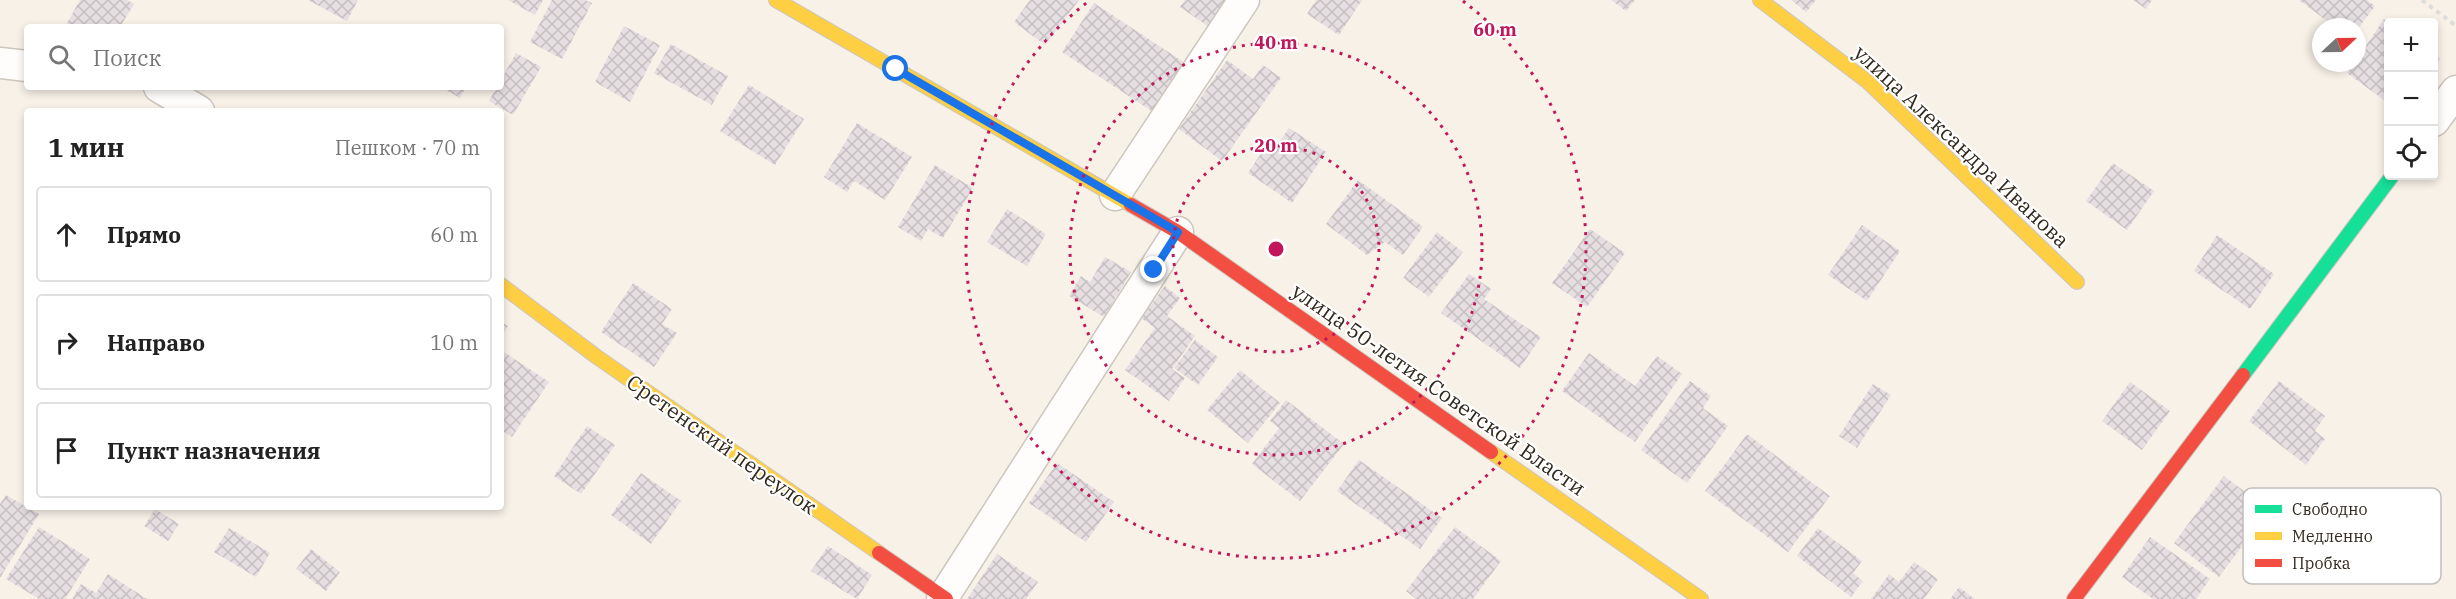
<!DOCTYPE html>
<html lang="ru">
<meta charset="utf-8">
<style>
:root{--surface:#fff;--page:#f2f2f2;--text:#222;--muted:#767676;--line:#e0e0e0}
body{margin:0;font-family:"IBM Plex Serif",serif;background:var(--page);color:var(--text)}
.controls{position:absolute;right:18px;top:18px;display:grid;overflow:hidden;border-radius:6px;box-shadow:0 3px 9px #0003}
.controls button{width:54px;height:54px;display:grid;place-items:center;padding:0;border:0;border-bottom:2px solid var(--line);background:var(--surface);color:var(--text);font:30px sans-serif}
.compass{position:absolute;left:2312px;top:18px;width:54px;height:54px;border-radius:50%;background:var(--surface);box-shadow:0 3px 9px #0003;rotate:68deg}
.stop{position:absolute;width:18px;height:18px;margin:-14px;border:4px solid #1a73e8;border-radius:50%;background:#fff}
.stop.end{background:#1a73e8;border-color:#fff;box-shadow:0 2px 6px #0008}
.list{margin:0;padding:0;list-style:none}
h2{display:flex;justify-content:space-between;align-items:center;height:78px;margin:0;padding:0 24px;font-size:26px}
h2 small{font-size:20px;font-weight:400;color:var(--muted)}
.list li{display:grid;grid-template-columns:39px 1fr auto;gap:18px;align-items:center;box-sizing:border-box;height:96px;margin:0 12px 12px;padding:0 12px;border:2px solid var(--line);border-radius:6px}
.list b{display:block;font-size:22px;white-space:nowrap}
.list em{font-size:20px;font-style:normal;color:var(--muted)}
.icon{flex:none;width:33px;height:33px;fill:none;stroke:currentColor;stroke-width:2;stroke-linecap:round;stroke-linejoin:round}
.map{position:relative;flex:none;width:2456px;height:599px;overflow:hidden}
.search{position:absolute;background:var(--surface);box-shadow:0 3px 9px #0003;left:24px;top:24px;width:480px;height:66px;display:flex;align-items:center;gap:15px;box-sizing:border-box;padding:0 21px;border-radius:6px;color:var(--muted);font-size:22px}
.panel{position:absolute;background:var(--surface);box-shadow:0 3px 9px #0003;left:24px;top:108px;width:480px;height:402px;border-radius:6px}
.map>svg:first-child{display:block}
.building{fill:url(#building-cross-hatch)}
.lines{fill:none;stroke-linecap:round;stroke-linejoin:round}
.street-casing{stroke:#cdc6bd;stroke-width:33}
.fast-casing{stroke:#cdc6bd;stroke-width:16}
.slow-casing{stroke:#cdc6bd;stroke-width:16}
.jam-casing{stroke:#cdc6bd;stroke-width:16}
.path{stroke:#dedcd9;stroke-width:4;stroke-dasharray:4.5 4.5;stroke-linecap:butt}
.street{stroke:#fefdfc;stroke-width:30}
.fast{stroke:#16e098;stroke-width:14}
.slow{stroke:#ffcf43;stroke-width:14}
.jam{stroke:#f24e42;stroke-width:14}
.route{stroke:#1a73e8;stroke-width:8}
.ring{fill:none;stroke:#c2185b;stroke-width:3;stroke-dasharray:3 6}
.labels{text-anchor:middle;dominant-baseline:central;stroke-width:4.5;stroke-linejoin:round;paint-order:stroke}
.street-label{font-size:21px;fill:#31291e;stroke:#fff}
.key{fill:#fff;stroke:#c1bfbc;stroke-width:1.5}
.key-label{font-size:16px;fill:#31291e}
.centre{fill:#c2185b;stroke:#fff;stroke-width:3}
.ring-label{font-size:18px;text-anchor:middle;font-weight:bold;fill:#c2185b;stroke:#fff;stroke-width:4.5;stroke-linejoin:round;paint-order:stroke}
</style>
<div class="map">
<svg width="2456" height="599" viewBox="0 0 2456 599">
<defs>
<pattern id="building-cross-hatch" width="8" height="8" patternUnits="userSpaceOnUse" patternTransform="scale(1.5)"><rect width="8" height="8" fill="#e6dfe2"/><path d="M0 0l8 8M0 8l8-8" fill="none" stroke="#c6bfc1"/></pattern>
</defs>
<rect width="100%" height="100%" fill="#f8f1e8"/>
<path class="building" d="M 80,0 L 127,0 L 134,4 L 120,27 L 69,27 L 66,25 Z
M 308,0 L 358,0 L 347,21 Z
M 508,0 L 543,0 L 535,15 Z
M 552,0 L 585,0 L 592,3 L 562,59 L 530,42 Z
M 1030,0 L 1079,0 L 1045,45 L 1014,22 Z
M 1185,0 L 1227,0 L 1209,27 L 1180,7 Z
M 1316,0 L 1362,0 L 1339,35 L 1307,14 Z
M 1611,0 L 1635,0 L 1626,11 Z
M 1791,0 L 1816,0 L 1806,12 Z
M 2133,0 L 2152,0 L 2146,9 Z
M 2299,0 L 2367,0 L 2375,6 L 2357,30 L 2357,27 L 2335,27 Z
M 1094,3 L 1185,63 L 1153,112 L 1062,52 Z
M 2384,19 L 2388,22 L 2388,103 L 2347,73 L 2354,63 L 2357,63 L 2357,59 Z
M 624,26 L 660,45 L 630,102 L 595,82 Z
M 671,44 L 728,76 L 712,105 L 654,73 Z
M 516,53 L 541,67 L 513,115 L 489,101 L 497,87 L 501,87 L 501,80 Z
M 2434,54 L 2440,59 L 2434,68 Z
M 1227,60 L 1253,79 L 1263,65 L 1281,78 L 1222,161 L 1179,129 Z
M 749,85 L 804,119 L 775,165 L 720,131 Z
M 441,87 L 466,87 L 460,98 Z
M 857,123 L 912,157 L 885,200 L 854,181 L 847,192 L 824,177 Z
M 1289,128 L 1326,152 L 1292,203 L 1248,173 L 1270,140 L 1277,145 Z
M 2113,163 L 2154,191 L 2127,230 L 2086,201 Z
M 935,165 L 973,188 L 943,238 L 928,229 L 921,241 L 898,227 Z
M 1358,180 L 1423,227 L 1403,255 L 1385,242 L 1367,255 L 1326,224 Z
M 1007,209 L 1046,234 L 1027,266 L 987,242 Z
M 1862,225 L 1900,251 L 1867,301 L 1828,275 Z
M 1590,229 L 1625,253 L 1587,307 L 1552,283 Z
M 1437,232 L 1463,252 L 1429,297 L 1403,278 Z
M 2217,235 L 2274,274 L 2250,309 L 2194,271 Z
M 1105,257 L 1131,272 L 1104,317 L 1069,296 L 1081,276 L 1090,282 Z
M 1469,274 L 1491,289 L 1484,299 L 1541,337 L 1520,368 L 1441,313 Z
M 633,283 L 672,309 L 662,324 L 677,333 L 654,367 L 601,332 Z
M 1165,286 L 1180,298 L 1167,316 L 1195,336 L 1172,369 L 1185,378 L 1169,401 L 1125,370 L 1155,328 L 1141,318 Z
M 501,322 L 508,326 L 501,337 Z
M 1195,340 L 1218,357 L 1198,385 L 1174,368 Z
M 501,350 L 549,382 L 512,437 L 501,430 Z
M 1589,353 L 1635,386 L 1657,356 L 1682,374 L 1635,442 L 1562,391 Z
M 1240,370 L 1280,403 L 1248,443 L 1207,410 Z
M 1690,381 L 1711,396 L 1703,408 L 1728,426 L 1687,483 L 1641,450 Z
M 2279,381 L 2325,416 L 2315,431 L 2325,439 L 2306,465 L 2249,421 Z
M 2130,382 L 2170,411 L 2142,450 L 2102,421 Z
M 1873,384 L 1891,395 L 1857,448 L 1839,436 Z
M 1286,400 L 1344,444 L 1300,501 L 1252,464 L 1279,428 L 1270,421 Z
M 587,426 L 615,445 L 581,494 L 554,476 Z
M 1747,434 L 1830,496 L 1788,552 L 1705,491 Z
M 1359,460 L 1442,518 L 1420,549 L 1337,491 Z
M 1057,463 L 1114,502 L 1086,542 L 1029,503 Z
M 641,473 L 681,501 L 651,544 L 611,515 Z
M 2224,476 L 2269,510 L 2219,577 L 2174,543 Z
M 6,495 L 39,514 L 0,578 L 0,504 Z
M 155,509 L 179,524 L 168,541 L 144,526 Z
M 39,527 L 90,559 L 65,599 L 39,599 L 6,579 Z
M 1455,527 L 1501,561 L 1473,599 L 1416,599 L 1406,591 Z
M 229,528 L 270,553 L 256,577 L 214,552 Z
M 1818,528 L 1862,561 L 1853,573 L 1863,581 L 1851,597 L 1797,556 Z
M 2150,537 L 2210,579 L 2196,599 L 2153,599 L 2122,577 Z
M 828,546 L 872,575 L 857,599 L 811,571 Z
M 311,549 L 340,572 L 326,591 L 296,569 Z
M 997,554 L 1038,582 L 1026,599 L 967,599 Z
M 1914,562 L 1938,579 L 1924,599 L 1871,599 L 1889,574 L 1899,582 Z
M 108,574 L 147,599 L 72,599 L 81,584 L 96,593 Z
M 1959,587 L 1975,599 L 1950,599 Z"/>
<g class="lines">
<defs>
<path id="street" d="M 0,63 L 27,66
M 159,87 L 199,111
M 2434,121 L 2456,91
M 1115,195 L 1244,0
M 942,599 L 1178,232"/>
<path id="fast" d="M 2243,375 L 2392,176"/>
<path id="slow" d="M 776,0 L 1131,205
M 1760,0 L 1868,82 L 2077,282
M 501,285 L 597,357 L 879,553
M 1491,452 L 1701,599"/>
<path id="jam" d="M 1131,205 L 1178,232 L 1491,452
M 879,553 L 946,599
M 2074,599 L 2243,375"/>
</defs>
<use href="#street" class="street-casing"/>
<use href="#fast" class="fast-casing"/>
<use href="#slow" class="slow-casing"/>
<use href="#jam" class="jam-casing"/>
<path class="path" d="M 2422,0 L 2456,26"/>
<use href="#street" class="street"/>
<use href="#fast" class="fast"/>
<use href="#slow" class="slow"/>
<use href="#jam" class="jam"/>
</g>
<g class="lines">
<path class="route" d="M 896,69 L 1178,232 L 1154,270"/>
</g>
<g class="ring">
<circle cx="1276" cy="249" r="103"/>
<circle cx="1276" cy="249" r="206"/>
<path d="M1463 1A310 310 0 1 1 1089 1"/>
</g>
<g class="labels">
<g class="street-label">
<text transform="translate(1962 146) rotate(43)">улица Александра Иванова</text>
<text transform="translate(1439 389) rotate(35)">улица 50-летия Советской Власти</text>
<text transform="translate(722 444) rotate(35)">Сретенский переулок</text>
</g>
</g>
<rect x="2243" y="488" width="198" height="96" rx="9" class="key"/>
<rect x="2255" y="505" width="27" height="8" fill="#16e098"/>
<rect x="2255" y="532" width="27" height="8" fill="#ffcf43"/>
<rect x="2255" y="559" width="27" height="8" fill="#f24e42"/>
<g class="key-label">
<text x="2292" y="515">Свободно</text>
<text x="2292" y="542">Медленно</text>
<text x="2292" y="569">Пробка</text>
</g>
<circle cx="1276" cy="249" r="9" class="centre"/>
<g class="ring-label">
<text x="1495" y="36">60 m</text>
<text x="1276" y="49">40 m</text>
<text x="1276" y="152">20 m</text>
</g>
</svg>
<div class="controls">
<button>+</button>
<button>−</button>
<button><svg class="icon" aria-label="locate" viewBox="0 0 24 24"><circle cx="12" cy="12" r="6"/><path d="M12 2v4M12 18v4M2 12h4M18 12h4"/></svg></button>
</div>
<svg class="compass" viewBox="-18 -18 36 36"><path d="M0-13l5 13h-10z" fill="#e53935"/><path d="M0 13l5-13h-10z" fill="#767676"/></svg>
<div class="stop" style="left:896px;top:69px"></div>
<div class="stop end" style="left:1154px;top:270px"></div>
<div class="search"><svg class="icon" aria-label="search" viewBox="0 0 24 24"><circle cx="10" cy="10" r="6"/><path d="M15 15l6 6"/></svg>Поиск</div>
<section class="panel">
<h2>1 мин<small>Пешком · 70 m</small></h2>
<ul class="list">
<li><svg class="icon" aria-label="ahead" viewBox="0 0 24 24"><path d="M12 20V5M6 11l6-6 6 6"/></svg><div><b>Прямо</b></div><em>60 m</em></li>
<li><svg class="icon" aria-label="right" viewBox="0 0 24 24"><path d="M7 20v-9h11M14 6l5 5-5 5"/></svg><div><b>Направо</b></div><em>10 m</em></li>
<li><svg class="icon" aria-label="arrive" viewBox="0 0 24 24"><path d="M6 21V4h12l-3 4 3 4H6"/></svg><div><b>Пункт назначения</b></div></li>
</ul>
</section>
</div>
